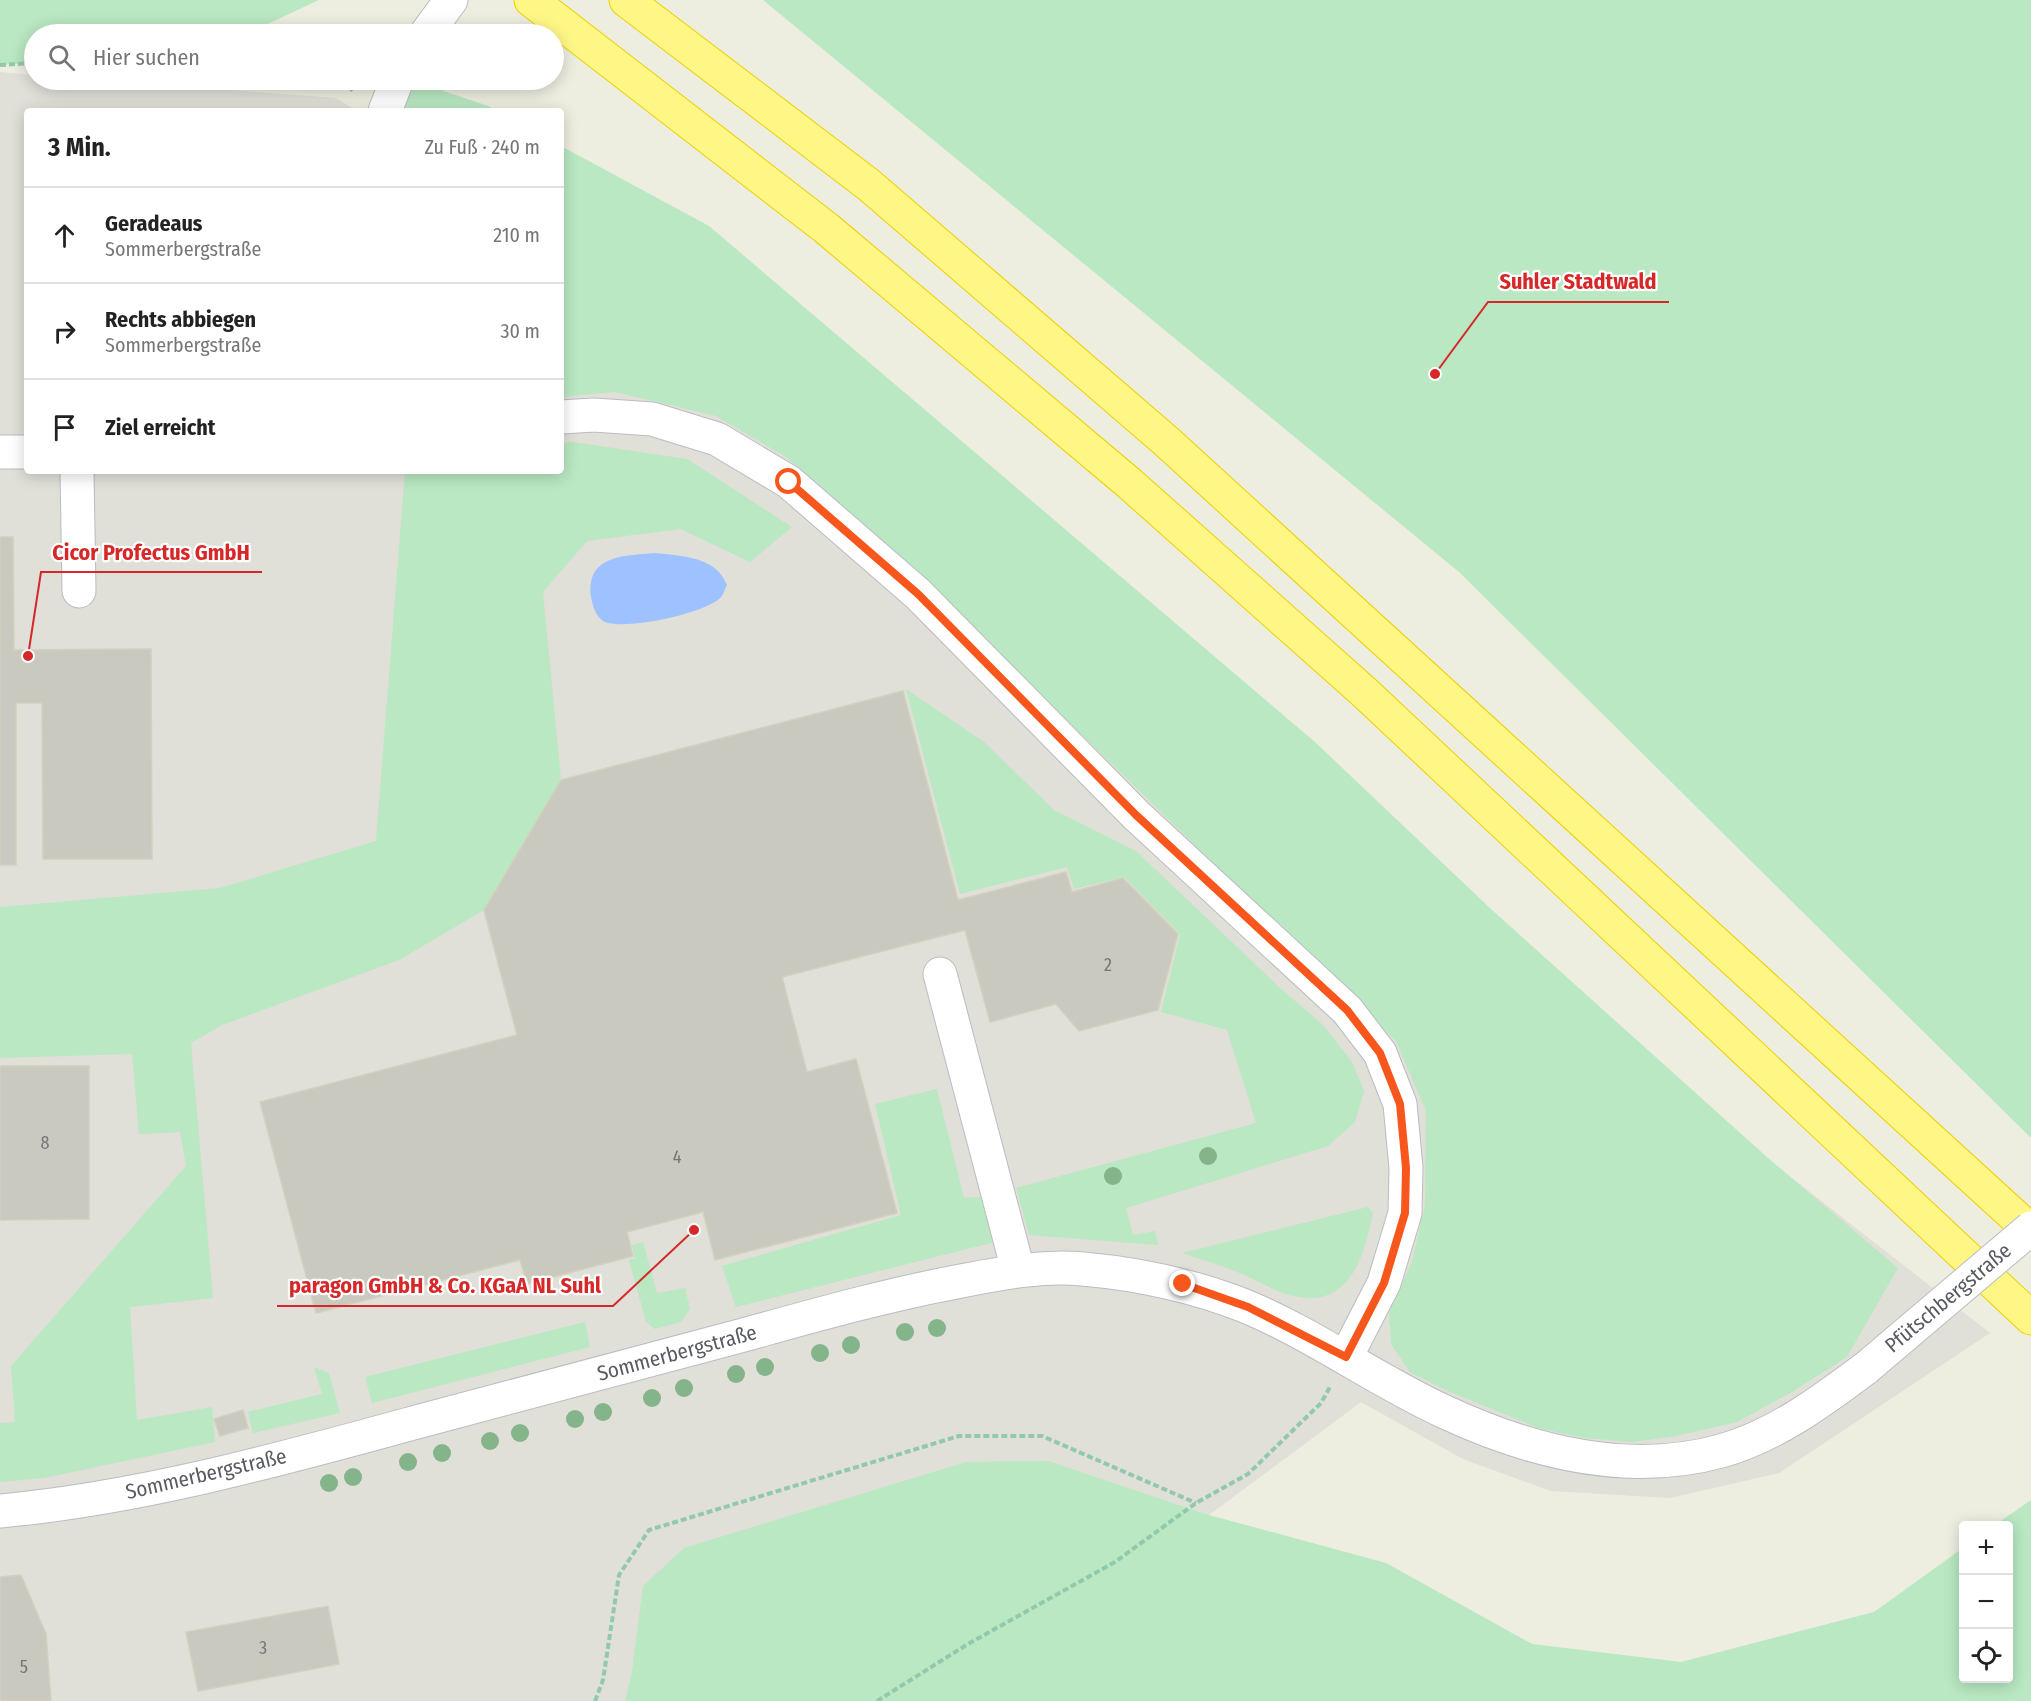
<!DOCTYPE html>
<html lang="de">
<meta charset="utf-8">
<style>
:root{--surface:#fff;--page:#f2f2f2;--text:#222;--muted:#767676;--line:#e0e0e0}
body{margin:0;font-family:"Fira Sans Condensed",sans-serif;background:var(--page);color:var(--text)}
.controls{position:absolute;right:18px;bottom:18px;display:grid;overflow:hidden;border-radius:6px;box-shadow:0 3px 15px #0003}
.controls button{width:54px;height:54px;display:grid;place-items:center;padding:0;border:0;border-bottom:2px solid var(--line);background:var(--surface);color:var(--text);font:30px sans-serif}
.stop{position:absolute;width:18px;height:18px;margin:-14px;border:4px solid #f7571c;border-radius:50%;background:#fff}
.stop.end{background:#f7571c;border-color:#fff;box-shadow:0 2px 6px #0008}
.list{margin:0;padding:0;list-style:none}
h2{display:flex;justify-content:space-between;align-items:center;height:78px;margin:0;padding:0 24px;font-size:26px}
h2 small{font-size:20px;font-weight:400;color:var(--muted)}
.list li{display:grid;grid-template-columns:39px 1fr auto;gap:18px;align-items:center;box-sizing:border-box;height:96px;padding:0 24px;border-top:2px solid var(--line)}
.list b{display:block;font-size:22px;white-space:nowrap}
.list p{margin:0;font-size:20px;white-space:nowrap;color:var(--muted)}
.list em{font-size:20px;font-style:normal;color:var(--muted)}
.icon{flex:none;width:33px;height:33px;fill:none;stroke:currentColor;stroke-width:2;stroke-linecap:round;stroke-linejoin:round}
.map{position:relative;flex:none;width:2031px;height:1701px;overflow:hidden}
.search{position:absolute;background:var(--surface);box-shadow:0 3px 15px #0003;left:24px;top:24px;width:540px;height:66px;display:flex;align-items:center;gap:15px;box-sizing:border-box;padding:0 21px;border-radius:33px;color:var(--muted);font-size:22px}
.panel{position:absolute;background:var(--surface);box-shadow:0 3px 15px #0003;left:24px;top:108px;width:540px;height:366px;border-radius:6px}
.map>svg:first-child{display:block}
.industrial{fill:#e0dfd8}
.green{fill:#b9e8c2}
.water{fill:#9ec2ff}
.building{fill:#cac9bf;stroke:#d2d0be;stroke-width:1.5}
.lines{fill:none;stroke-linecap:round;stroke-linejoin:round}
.minor-casing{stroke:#bbbcc3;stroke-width:35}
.highway-casing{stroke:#edd000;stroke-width:35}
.path{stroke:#92c9ac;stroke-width:4;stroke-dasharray:6 3;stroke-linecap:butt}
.minor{stroke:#fff;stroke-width:33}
.highway{stroke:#fff785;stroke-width:33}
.minor-bridge-casing{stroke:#bbbcc3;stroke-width:35;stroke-linecap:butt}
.minor-bridge{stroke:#fff;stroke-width:33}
.tree{fill:#84b489}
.route{stroke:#f7571c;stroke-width:8}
.labels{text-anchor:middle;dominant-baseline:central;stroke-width:4.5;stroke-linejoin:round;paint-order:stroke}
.number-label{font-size:18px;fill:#757679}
.street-label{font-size:21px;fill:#595b62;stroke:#fff}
.leader{fill:none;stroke:#d62828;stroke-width:2}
.callout-dot{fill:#d62828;stroke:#fff;stroke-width:2}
.callout-label{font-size:22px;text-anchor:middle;font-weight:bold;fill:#d62828;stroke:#fff;stroke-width:4.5;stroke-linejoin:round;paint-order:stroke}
</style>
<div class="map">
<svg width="2031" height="1701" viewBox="0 0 2031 1701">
<rect width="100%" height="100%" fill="#edede0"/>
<path class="industrial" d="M 0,72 L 34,75 L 34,80 L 98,80 L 336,98 L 357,111 L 27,111 L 27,471 L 561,471 L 561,241 L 746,359 L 1990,1333 L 1779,1473 L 1670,1498 L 1551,1491 L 1463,1459 L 1361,1402 L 1209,1515 L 1049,1461 L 632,1671 L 625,1701 L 0,1701 Z"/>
<path class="green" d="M 0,0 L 319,0 L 246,34 L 34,34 L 34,63 L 0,65 Z
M 763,0 L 2031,0 L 2031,1138 L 1459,572 Z
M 414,81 L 488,106 L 497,111 L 402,111 Z
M 561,146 L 709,226 L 1315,742 L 1492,910 L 1768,1158 L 1898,1268 L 1847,1357 L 1792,1392 L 1737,1422 L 1676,1436 L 1633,1442 L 1584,1438 L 1538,1428 L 1448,1391 L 1410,1372 L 1391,1344 L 1389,1313 L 1412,1262 L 1425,1206 L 1426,1111 L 1396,1041 L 891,549 L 786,457 L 716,416 L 615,392 L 561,397 Z
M 573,442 L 687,459 L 792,527 L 750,562 L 681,529 L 587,541 L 543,592 L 561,780 L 484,910 L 399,960 L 222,1025 L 191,1043 L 213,1298 L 130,1307 L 137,1420 L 212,1407 L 215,1442 L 44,1478 L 0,1482 L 0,1423 L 15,1422 L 11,1366 L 186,1166 L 180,1132 L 139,1134 L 132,1054 L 0,1058 L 0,907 L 220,888 L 376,841 L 405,471 L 561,471 L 561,444 Z
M 906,689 L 984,742 L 1054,810 L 1136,851 L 1278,986 L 1323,1025 L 1352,1062 L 1364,1091 L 1355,1122 L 1328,1146 L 1126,1208 L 1133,1235 L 1155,1231 L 1158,1245 L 1029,1235 L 1016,1188 L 1256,1123 L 1227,1030 L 1161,1012 L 1180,934 L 1124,877 L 1074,889 L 1067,867 L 960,894 Z
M 937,1089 L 964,1198 L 982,1197 L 995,1242 L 736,1307 L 722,1266 L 901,1215 L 875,1104 Z
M 1368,1207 L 1373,1213 C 1363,1261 1348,1311 1289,1295 C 1274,1291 1261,1282 1247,1276 C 1226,1267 1203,1260 1182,1253 Z
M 643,1242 L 657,1293 L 685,1288 L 690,1309 L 681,1322 L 655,1329 L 646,1322 L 629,1260 L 635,1258 L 632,1245 Z
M 585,1322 L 590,1347 L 372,1403 L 365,1377 Z
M 314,1367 L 329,1373 L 340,1413 L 253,1433 L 248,1412 L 322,1394 Z
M 1049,1461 L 1209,1515 L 1386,1563 L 1532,1644 L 1681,1662 L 1874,1612 L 1963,1548 L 1964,1678 L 2008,1678 L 2008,1526 L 1995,1525 L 2031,1500 L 2031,1701 L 625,1701 L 632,1671 L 643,1586 L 684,1548 L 966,1462 Z"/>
<path class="water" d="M 655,553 C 681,556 716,556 727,585 C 725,588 724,594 721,597 C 708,613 621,632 603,621 C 595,615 593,606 591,597 C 586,555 623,556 655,553 Z"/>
<path class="building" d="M 0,537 L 13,537 L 14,650 L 151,649 L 152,859 L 43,859 L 42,703 L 16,703 L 16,865 L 0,865 Z
M 903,691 L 958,900 L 1066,872 L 1072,892 L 1123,878 L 1178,934 L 1158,1010 L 1079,1031 L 1056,1004 L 990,1022 L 965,930 L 782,977 L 807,1072 L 856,1059 L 897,1213 L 715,1260 L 703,1212 L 627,1232 L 633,1256 L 527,1284 L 520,1260 L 316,1313 L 260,1102 L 517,1035 L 484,910 L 561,780 Z
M 0,1066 L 89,1066 L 89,1219 L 0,1220 Z
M 243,1410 L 248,1428 L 220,1436 L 214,1419 Z
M 21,1575 L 46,1634 L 51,1701 L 0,1701 L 0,1577 Z
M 328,1606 L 339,1664 L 198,1691 L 186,1632 Z"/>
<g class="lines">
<defs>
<path id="minor" d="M 426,34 L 451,0
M 385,111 L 397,80
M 561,417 L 594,415 L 652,419 L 717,439 L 789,482 L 918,594 L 1136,815 L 1347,1010 L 1380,1053 L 1400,1104 L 1406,1168 L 1405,1213 L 1384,1283 L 1346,1357
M 0,452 L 27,452
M 77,471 L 79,591
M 940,974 L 1018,1270
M 0,1511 C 140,1498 278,1460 413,1423 C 521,1394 629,1366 736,1337 C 809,1317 882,1296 956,1282 C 998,1274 1040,1265 1083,1269 C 1139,1274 1192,1285 1245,1306 C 1315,1335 1377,1381 1445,1412 C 1531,1452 1627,1477 1721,1451 C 1775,1436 1822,1401 1866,1368"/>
<path id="highway" d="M 531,0 L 826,228 L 1129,483 L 1363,691 L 2031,1318
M 626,0 L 869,185 L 1166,441 L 2031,1231"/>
</defs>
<use href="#minor" class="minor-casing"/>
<use href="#highway" class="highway-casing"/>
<path class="path" d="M 0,65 L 34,63
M 342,80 L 354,92
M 595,1701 L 603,1680 L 619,1575 L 649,1530 L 959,1436 L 1042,1436 L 1196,1503
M 877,1701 L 968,1644 L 1115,1562 L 1196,1503 L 1248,1474 L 1321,1403 L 1330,1387"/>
<use href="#minor" class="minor"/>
<use href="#highway" class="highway"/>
<defs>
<path id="minor-bridge" d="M 1866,1368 L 2031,1228"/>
</defs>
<use href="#minor-bridge" class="minor-bridge-casing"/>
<use href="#minor-bridge" class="minor-bridge"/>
</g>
<g class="tree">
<circle cx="1208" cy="1156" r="9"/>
<circle cx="1113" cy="1176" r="9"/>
<circle cx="937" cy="1328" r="9"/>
<circle cx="905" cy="1332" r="9"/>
<circle cx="851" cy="1345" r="9"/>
<circle cx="820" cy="1353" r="9"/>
<circle cx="765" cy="1367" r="9"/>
<circle cx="736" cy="1374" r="9"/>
<circle cx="684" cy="1388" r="9"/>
<circle cx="652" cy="1398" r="9"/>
<circle cx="603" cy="1412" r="9"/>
<circle cx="575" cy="1419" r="9"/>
<circle cx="520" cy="1433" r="9"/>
<circle cx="490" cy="1441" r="9"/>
<circle cx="442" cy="1453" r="9"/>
<circle cx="408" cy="1462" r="9"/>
<circle cx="353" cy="1477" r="9"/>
<circle cx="329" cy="1483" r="9"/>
</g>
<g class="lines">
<path class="route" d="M 789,482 L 918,594 L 1136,815 L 1347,1010 L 1380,1053 L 1400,1104 L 1406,1168 L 1405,1213 L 1384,1283 L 1346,1357 L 1248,1307 L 1183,1284"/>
</g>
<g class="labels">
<g class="number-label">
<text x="1108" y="965">2</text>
<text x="45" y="1143">8</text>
<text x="677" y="1157">4</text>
<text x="263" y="1648">3</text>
<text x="24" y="1667">5</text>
</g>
<g class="street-label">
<text transform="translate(1948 1298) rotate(-40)">Pfütschbergstraße</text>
<text transform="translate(677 1353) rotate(-15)">Sommerbergstraße</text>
<text transform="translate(206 1474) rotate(-13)">Sommerbergstraße</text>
</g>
</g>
<path class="leader" d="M1435 374L1488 302H1669M28 656L41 572H262M694 1230L613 1306H277"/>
<g class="callout-dot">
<circle cx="1435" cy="374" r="6"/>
<circle cx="28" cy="656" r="6"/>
<circle cx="694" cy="1230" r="6"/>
</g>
<g class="callout-label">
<text x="1578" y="289">Suhler Stadtwald</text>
<text x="151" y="560">Cicor Profectus GmbH</text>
<text x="445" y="1293">paragon GmbH &amp; Co. KGaA NL Suhl</text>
</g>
</svg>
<div class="controls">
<button>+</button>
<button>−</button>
<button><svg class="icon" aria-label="locate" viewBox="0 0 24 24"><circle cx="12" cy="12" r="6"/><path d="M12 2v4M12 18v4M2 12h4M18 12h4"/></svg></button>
</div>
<div class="stop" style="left:789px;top:482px"></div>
<div class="stop end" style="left:1183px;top:1284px"></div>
<div class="search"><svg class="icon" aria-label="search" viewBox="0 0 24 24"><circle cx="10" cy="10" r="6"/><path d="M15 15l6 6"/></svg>Hier suchen</div>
<section class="panel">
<h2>3 Min.<small>Zu Fuß · 240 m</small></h2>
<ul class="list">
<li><svg class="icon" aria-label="ahead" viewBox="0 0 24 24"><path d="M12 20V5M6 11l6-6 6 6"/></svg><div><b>Geradeaus</b><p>Sommerbergstraße</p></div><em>210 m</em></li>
<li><svg class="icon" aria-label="right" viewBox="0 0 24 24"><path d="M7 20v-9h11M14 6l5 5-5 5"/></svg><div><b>Rechts abbiegen</b><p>Sommerbergstraße</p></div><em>30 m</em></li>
<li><svg class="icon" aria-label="arrive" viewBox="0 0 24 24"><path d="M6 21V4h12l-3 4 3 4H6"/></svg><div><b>Ziel erreicht</b></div></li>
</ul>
</section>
</div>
